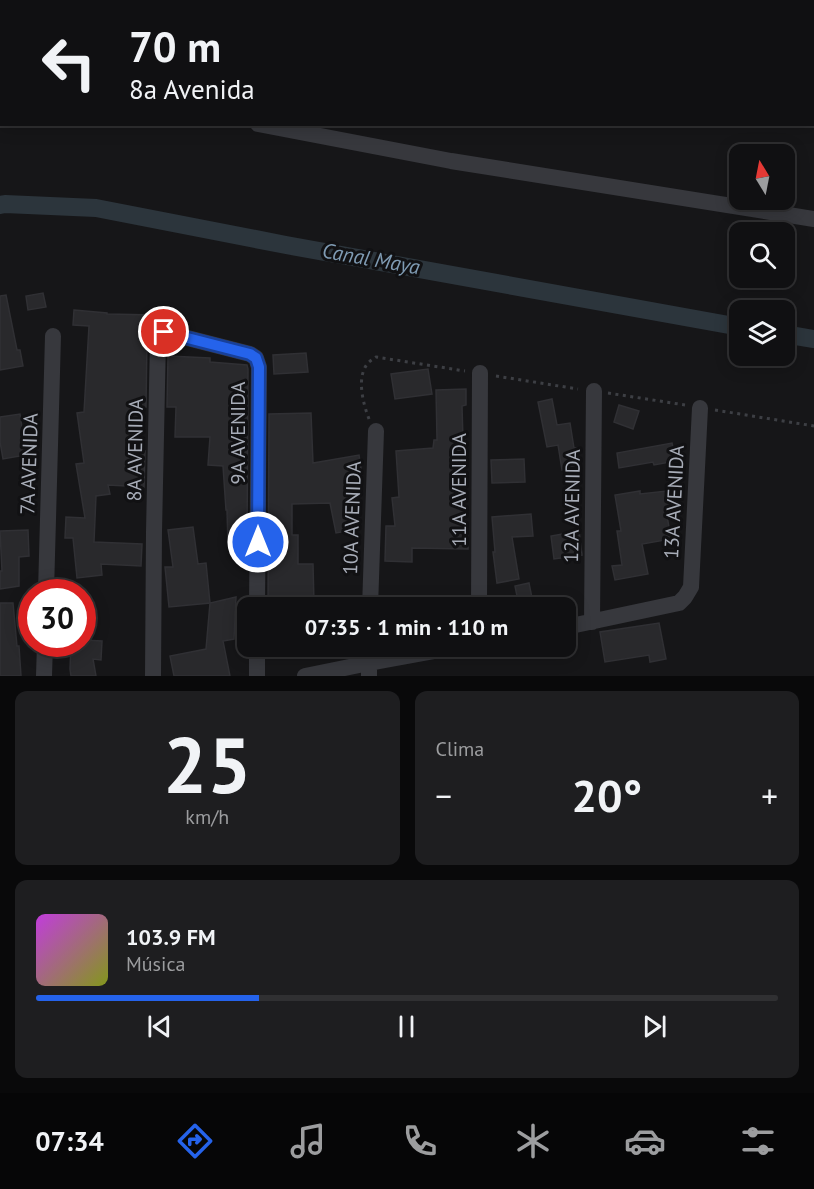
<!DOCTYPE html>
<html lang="es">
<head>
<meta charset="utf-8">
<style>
  body { margin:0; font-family:"PT Sans",sans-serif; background:#1e1e20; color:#f1f3f6; height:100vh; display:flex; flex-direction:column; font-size:22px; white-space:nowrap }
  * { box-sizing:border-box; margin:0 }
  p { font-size:20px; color:#9c9d9f }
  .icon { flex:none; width:33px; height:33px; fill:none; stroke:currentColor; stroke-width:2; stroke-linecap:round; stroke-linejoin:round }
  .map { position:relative; height:676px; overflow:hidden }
  .panel { display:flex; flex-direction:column; gap:15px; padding:15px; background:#09090a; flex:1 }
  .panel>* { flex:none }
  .banner { position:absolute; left:0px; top:0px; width:814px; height:126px; box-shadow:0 3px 15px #0003,0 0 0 2px #303032; background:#101012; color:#f1f3f6; overflow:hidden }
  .needle { width:39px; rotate:350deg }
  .controls { position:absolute; left:729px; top:144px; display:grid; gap:12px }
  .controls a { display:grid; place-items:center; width:66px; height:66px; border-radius:12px; background:#101012; box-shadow:0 3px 15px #0003,0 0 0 2px #303032; font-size:30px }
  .speed { position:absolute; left:18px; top:579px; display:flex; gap:12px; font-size:30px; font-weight:700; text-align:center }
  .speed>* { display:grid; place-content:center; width:78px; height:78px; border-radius:50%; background:#101012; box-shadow:0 3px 15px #0003,0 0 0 2px #303032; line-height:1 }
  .speed .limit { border:9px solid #d22; background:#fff; color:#111 }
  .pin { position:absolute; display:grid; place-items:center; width:51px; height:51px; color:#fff; margin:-26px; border:3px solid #fff; border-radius:50%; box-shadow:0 2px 6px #0007 }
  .me { position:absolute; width:66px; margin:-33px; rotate:0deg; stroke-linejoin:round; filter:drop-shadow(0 0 4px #0008) }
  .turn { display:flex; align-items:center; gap:21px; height:126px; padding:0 30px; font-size:27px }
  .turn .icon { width:78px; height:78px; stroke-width:2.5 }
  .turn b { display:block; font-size:42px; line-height:51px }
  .big { font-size:45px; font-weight:600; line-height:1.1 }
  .panel .card { flex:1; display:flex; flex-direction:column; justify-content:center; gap:9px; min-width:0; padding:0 21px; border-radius:12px; background:#1e1e20 }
  .panel .dial { align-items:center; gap:0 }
  .dial b { font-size:78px; line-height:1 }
  .song { display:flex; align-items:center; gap:18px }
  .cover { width:72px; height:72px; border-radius:9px; background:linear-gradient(135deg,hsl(290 70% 55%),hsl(70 70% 35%)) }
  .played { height:6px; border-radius:3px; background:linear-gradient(90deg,#2563eb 30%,#303032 30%) }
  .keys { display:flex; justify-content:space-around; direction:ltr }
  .heat { display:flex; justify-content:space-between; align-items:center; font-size:33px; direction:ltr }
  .panel .tiles { flex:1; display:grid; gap:15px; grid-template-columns:1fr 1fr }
  .card:last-child { grid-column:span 2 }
  .trip { position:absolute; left:237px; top:597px; width:339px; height:60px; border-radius:12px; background:#101012; box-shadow:0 3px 15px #0003,0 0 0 2px #303032; font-weight:600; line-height:60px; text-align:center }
  .tabs { display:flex; height:96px; justify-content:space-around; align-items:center; background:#060607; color:#9c9d9f }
  .tabs .icon { width:42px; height:42px }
  .tabs .current { color:#2563eb }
  .tabs b { font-size:27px; color:#f1f3f6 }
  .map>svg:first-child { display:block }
</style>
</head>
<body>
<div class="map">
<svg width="814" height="676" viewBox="0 0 814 676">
  <rect width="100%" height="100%" fill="#161618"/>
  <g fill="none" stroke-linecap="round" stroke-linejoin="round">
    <path stroke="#2c353c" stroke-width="18" d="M0 205 5 204 96 208 286 245 740 327
      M784 334 814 339"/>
  </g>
  <path fill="#29292c" stroke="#303034" stroke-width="1.5" d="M43 293 46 307 28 310 26 296Z
    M6 295 17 350H20L23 366 0 370V296Z
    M74 310 107 313V314L155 315V325L150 330 147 339 146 407H138L140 451H145L144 487 108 485 110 494 96 496 94 542 142 544 141 566 101 564 102 575 77 578 73 538H65L66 517 85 518 76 464 84 463 77 413 84 412 89 326 73 325Z
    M306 353 308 372 274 374 273 355Z
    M168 356 210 358V362L247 365 248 369 247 546H228L227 510H226L223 466 208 465 210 437H175L176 407H167Z
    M428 369 432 394 395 399 391 374Z
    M466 389V405L462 406 463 440H465V468H455L466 527H468V549L412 548V562L385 561 386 526H395L392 498 399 497 396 451 433 448 434 440H437L436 390Z
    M552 399 557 425 570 423 574 448H576L580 467 562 470 558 445 547 447 538 402Z
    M619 405 639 411 633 429 614 422Z
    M311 413 313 463 359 455 362 475 344 478 353 530 336 533 330 503 292 504V535H298V564H313L314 603 268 604 269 414Z
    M20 414 26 455 3 459 0 442V417Z
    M672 443 676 461 654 465 653 462 619 468 617 453Z
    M524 459 525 482 492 483 491 460Z
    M640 491V494L667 491 670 510H666L671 539 642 544 648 574 615 580 612 566 622 565 617 531H621L615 495Z
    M531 514 533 536 512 537 519 579 497 583 493 552H495L492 517Z
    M193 527 198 564 206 563 210 603 169 607 165 567H173L168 530Z
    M28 530 29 556 19 557V586L0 589V571H2L0 531Z
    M579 531 582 555 554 559 551 536Z
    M529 583 532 598 518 601 515 586Z
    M236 597 234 639 223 641 230 676H174L170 656 206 649 210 603Z
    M0 603H13L17 646H19L21 676H0Z
    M659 623 666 659 650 662 649 655 605 662 600 632Z
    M82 640 102 641 101 660 93 659 96 676H71L70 669 71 644H82Z"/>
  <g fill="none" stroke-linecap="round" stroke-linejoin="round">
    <path stroke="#3d3f44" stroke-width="3" stroke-dasharray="3 4.5" stroke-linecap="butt" d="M0 44H2
      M496 376 578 389
      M608 393 685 405
      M715 410 814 426
      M369 419C363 403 356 377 368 363 370 361 373 359 376 357L465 371"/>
    <path stroke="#37383d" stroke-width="16" d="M158 0 159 2
      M236 2 244 0
      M813 28H814
      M0 97 2 96
      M258 124 451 161 814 219
      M46 592 53 336
      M370 608 376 431
      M479 608 480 373
      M592 622 594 391
      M566 627 679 603 685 597 691 587 700 408
      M44 676 45 644
      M153 676 154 532 158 339 160 334 164 332 250 354 256 358 259 367 257 608
      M257 676V646
      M305 676 369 663 462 646
      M369 676V646"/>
  </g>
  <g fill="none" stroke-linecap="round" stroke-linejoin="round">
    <defs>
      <path id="route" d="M164 332 250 354 256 358 259 367 258 542"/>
    </defs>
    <use href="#route" stroke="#184099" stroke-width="15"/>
    <use href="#route" stroke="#2563eb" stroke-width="10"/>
  </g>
  <g text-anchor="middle" stroke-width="6" stroke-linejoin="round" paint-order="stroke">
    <g font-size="20" fill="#a8adb8" stroke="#111113">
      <text transform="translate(238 433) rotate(-90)" y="7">9A AVENIDA</text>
      <text transform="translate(135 450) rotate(-89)" y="7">8A AVENIDA</text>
      <text transform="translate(29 464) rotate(-88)" y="7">7A AVENIDA</text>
      <text transform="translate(459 490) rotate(-90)" y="7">11A AVENIDA</text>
      <text transform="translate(674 502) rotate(-87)" y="7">13A AVENIDA</text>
      <text transform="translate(572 506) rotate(-89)" y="7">12A AVENIDA</text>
      <text transform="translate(352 518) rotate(-88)" y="7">10A AVENIDA</text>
    </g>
    <g font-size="21" font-style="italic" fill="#7f9bb3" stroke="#111113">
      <text transform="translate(371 259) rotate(10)" y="7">Canal Maya</text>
    </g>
  </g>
</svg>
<div class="controls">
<a><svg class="needle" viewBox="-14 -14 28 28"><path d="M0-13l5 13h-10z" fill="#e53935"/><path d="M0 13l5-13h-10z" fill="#9c9d9f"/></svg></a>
<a><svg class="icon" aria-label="search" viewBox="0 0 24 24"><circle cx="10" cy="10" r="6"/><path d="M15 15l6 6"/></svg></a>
<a><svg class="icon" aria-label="layers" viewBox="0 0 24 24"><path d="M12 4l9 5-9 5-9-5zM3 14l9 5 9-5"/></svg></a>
</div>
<div class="speed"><div class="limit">30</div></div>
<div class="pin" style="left:164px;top:332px;background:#d93025"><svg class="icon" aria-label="arrive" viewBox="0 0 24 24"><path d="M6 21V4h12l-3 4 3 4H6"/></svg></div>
<svg class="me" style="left:258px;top:542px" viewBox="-20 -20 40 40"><circle r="17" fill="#2563eb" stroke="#fff" stroke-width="3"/><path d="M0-11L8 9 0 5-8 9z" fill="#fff"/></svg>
<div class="trip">07:35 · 1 min · 110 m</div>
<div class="banner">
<div class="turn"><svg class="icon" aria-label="left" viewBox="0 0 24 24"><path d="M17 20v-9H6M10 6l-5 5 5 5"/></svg><div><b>70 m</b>8a Avenida</div></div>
</div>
</div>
<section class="panel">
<div class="tiles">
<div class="card dial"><b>25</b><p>km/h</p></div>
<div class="card"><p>Clima</p>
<div class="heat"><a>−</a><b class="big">20°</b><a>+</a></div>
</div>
<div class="card">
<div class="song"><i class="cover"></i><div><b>103.9 FM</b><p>Música</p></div></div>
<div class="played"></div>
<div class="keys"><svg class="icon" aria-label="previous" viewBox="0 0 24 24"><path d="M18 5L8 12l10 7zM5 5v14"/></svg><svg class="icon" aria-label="pause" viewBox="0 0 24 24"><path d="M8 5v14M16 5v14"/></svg><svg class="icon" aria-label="next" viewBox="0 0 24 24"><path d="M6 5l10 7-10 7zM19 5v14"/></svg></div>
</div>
</div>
</section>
<nav class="tabs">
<b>07:34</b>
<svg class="icon current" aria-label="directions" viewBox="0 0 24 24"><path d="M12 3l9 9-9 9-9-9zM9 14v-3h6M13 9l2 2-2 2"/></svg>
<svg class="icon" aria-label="music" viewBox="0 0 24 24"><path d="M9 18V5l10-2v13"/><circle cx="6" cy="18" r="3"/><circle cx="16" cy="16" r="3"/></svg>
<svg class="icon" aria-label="phone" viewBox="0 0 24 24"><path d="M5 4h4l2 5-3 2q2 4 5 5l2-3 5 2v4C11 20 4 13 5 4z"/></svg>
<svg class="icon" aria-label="climate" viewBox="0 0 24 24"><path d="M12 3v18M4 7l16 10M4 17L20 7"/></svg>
<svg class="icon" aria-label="car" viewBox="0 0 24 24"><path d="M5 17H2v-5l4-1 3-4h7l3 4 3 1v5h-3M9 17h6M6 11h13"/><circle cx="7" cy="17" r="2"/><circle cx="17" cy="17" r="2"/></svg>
<svg class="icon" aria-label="filters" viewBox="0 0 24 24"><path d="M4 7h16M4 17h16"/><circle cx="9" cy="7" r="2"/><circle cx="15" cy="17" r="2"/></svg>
</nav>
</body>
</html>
